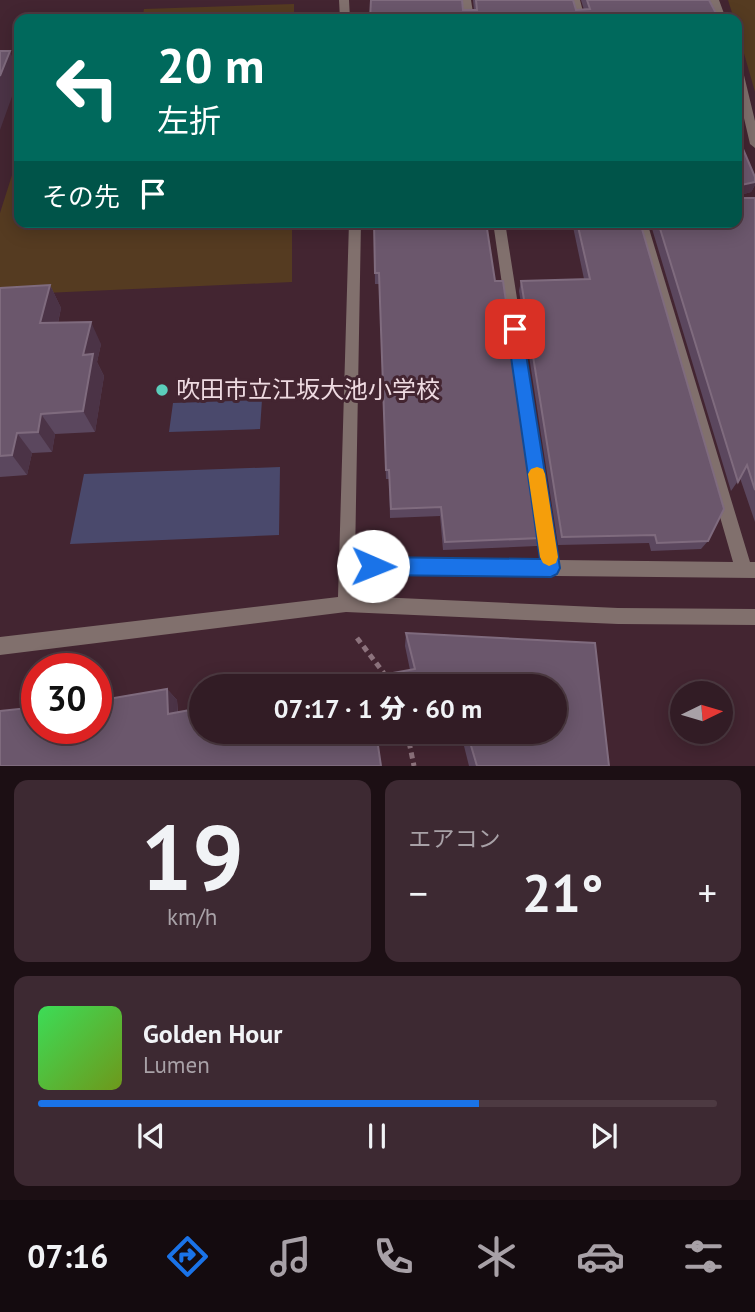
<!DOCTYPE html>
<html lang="ja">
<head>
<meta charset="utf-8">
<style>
  body { margin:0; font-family:"PT Sans","Noto Sans JP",sans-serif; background:#3d2932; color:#f1f3f6; height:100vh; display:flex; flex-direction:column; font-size:26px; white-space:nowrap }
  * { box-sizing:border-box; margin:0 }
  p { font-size:23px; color:#a8a1a7 }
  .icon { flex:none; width:38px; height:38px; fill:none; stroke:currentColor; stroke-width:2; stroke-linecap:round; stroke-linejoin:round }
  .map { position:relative; height:766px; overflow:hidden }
  .details { display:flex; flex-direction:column; gap:14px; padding:14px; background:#1c0f14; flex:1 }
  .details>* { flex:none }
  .hud { position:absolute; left:14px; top:14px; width:728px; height:214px; border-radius:14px; box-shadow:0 4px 18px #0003,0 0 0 2px #4d3a42; background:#00695c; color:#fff; overflow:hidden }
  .needle { width:46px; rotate:85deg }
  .fabs { position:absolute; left:670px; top:681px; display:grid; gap:14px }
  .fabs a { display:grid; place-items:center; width:63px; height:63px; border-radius:50%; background:#321c25; box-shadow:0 4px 18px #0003,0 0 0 2px #4d3a42; font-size:35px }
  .speed { position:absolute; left:21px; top:653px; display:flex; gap:14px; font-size:35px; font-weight:700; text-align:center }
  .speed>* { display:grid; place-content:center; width:91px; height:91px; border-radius:50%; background:#321c25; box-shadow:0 4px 18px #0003,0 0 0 2px #4d3a42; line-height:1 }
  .speed .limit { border:10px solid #d22; background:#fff; color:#111 }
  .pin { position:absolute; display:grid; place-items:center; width:60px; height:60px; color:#fff; margin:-30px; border-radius:14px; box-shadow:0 4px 10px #0006 }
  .me { position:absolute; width:77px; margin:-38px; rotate:91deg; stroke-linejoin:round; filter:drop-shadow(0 0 5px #0008) }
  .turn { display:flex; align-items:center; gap:24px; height:147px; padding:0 28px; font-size:32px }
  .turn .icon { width:91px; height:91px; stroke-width:2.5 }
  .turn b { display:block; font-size:49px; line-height:60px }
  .then { display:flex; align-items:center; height:66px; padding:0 28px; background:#0003; gap:14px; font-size:26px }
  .big { font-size:52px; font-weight:800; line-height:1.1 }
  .details .widget { flex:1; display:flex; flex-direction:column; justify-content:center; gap:10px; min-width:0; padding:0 24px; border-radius:14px; background:#3d2932 }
  .details .dial { align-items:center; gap:0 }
  .dial b { font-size:91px; line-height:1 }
  .song { display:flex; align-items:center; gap:21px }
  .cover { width:84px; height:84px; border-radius:10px; background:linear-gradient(135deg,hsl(130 70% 55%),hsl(80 70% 35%)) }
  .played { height:7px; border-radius:4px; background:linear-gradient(90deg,#1a73e8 65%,#4d3a42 65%) }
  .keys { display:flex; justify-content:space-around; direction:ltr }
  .heat { display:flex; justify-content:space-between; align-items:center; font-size:38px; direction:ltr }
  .details .tiles { flex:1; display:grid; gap:14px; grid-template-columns:1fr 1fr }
  .widget:last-child { grid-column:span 2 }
  .trip { position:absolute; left:189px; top:674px; width:378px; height:70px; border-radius:35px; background:#321c25; box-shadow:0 4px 18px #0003,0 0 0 2px #4d3a42; font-weight:800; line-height:70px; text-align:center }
  .menu { display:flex; height:112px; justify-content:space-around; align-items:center; background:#140b0f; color:#a8a1a7 }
  .menu .icon { width:49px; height:49px }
  .menu .current { color:#1a73e8 }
  .menu b { font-size:32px; color:#f1f3f6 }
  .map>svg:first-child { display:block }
</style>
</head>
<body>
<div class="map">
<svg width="755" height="766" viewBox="0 0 755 766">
  <rect width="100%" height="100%" fill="#432531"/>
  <path fill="#553b21" d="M728 0H755V92L737 29V19H734Z
    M294 4V19H142L144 9Z
    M19 153V222H292V282L0 295V213Z"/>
  <path fill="#4a496c" d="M262 400 260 429 169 432 173 403Z
    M280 467 279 535 70 544 84 474Z"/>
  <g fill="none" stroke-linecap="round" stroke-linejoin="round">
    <path stroke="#8d737d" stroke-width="5" stroke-dasharray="6 4.5" stroke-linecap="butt" d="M357 638 383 672 389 686
      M407 732 414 766"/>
    <path fill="#81706d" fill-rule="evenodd" d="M339 0H349L350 19H340Z
      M461 0H471L474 19H464Z
      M570 0H580L585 19H575Z
      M709 0H719L726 19H716Z
      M737 64 742 67 755 121V148L750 144 737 88Z
      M349 222H361L355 558 542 560 493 222H505L558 560 733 562 635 222H647L750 562H755V578L355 574V596L618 608 755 609V625L618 624 346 612 0 655V637L338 597Z"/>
  </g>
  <path fill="#5b475e" d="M473 0H573L576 10H584L581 0H709L719 19 463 10H474Z
    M737 135 755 177V185L751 192 740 195 743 198H755V522L740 478 731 491 650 222H737Z
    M374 222 495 281 541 538 537 546 443 550 440 516 390 518 389 479H386L379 284H375Z
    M572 222H640L708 541 701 549 651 551 649 543 558 545 519 291 521 281 584 279Z
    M50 285 61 308 58 323 101 344 97 362 104 376 95 432 55 434 52 452 32 453 27 475 0 477V288Z
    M406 633 595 643 609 766H469L462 738 376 733 381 766H0V711L37 707V728H96V701L167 689 177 700 178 712 201 708V732H555V686H321L410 670 405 646Z"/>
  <path fill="#4b3346" d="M10 51 19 74V77L0 130V76Z
    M755 182V185L751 192 737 196 741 185Z
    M50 285 61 308 53 345 40 323Z
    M91 322 101 344 97 362 104 376 95 432 83 411V355Z
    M41 414 55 434 52 452 38 432Z
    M17 433 32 453 27 475 12 455Z
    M167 689 177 700 178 724 168 714Z"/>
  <path fill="#6b576c" stroke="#7f6b7e" stroke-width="2" d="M371 0H462L463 10H477L476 0H573L576 10 590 9 587 0H709L719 19H370Z
    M0 51H10L0 76Z
    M737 56 739 61V72L737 71Z
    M737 135 755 177V182L741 185 740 195 743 198H755V490L747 465 738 482 658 222H737Z
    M374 222H486L495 281H503L541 538 445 542 441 507 391 509 389 470H386L379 273H375Z
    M577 222H640L724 509 708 541 657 543 655 535 562 537 521 281 590 279Z
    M50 285 40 323 91 322 83 355 93 354 83 411 41 414 38 432 17 433 12 455 0 456V288Z
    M406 633 595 643 609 766H477L467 732H555V686H321L415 669Z
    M167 689 168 714 201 708V732H376L381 766H0V711L37 707V728H96V701Z"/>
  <path fill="#1a73e8" stroke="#114b97" stroke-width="2" d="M515 323 522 329 560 568 557 574 551 577 373 575 366 572 363 566 366 560 373 557 540 559 507 329Z"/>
  <path fill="#f59e0b" d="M537 467 543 469 545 474 558 557 556 563 549 566 543 563 540 557 528 474 531 469Z"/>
  <circle fill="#5bcebb" stroke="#432531" stroke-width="2.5" cx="162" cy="390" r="7"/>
  <g text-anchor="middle" stroke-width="6" stroke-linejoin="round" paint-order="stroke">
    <g font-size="24" fill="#eedae1" stroke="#432531" text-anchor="start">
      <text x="176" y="398">吹田市立江坂大池小学校</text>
    </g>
  </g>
</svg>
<div class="fabs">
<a><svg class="needle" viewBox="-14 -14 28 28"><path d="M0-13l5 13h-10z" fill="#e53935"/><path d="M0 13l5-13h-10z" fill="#a8a1a7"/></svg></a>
</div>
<div class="speed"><div class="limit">30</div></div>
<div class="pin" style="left:515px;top:329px;background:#d93025"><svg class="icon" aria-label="arrive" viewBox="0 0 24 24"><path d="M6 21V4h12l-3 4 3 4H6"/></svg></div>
<svg class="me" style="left:373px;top:566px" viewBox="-20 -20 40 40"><circle r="19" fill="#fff"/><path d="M0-13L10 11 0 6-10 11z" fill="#1a73e8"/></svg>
<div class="trip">07:17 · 1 分 · 60 m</div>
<div class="hud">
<div class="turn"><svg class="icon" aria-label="left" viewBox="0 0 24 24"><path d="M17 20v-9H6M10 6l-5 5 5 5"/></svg><div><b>20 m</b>左折</div></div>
<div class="then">その先<svg class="icon" aria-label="arrive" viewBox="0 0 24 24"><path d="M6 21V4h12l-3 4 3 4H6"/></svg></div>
</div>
</div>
<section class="details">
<div class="tiles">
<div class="widget dial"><b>19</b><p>km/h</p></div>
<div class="widget"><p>エアコン</p>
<div class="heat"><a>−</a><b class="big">21°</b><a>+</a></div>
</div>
<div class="widget">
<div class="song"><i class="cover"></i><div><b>Golden Hour</b><p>Lumen</p></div></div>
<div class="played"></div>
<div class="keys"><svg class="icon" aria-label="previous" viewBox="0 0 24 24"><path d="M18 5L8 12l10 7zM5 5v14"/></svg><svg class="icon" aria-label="pause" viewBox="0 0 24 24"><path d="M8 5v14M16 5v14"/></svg><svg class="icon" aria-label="next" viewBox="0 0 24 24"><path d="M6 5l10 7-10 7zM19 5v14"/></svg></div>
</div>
</div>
</section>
<nav class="menu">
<b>07:16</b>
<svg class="icon current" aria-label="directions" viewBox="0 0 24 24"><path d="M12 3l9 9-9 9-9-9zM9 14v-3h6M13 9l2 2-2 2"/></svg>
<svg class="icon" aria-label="music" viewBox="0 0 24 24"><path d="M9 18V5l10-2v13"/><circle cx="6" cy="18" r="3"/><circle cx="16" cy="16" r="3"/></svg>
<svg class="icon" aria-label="phone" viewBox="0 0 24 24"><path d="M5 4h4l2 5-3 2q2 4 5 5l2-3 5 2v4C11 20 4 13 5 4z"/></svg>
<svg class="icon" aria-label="climate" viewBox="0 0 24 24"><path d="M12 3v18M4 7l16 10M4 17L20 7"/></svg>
<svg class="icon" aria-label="car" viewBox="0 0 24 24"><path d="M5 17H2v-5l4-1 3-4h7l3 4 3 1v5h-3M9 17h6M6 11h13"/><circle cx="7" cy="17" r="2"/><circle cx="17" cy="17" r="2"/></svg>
<svg class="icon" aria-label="filters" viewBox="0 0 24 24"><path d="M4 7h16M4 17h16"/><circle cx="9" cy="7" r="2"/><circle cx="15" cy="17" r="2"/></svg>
</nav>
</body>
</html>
